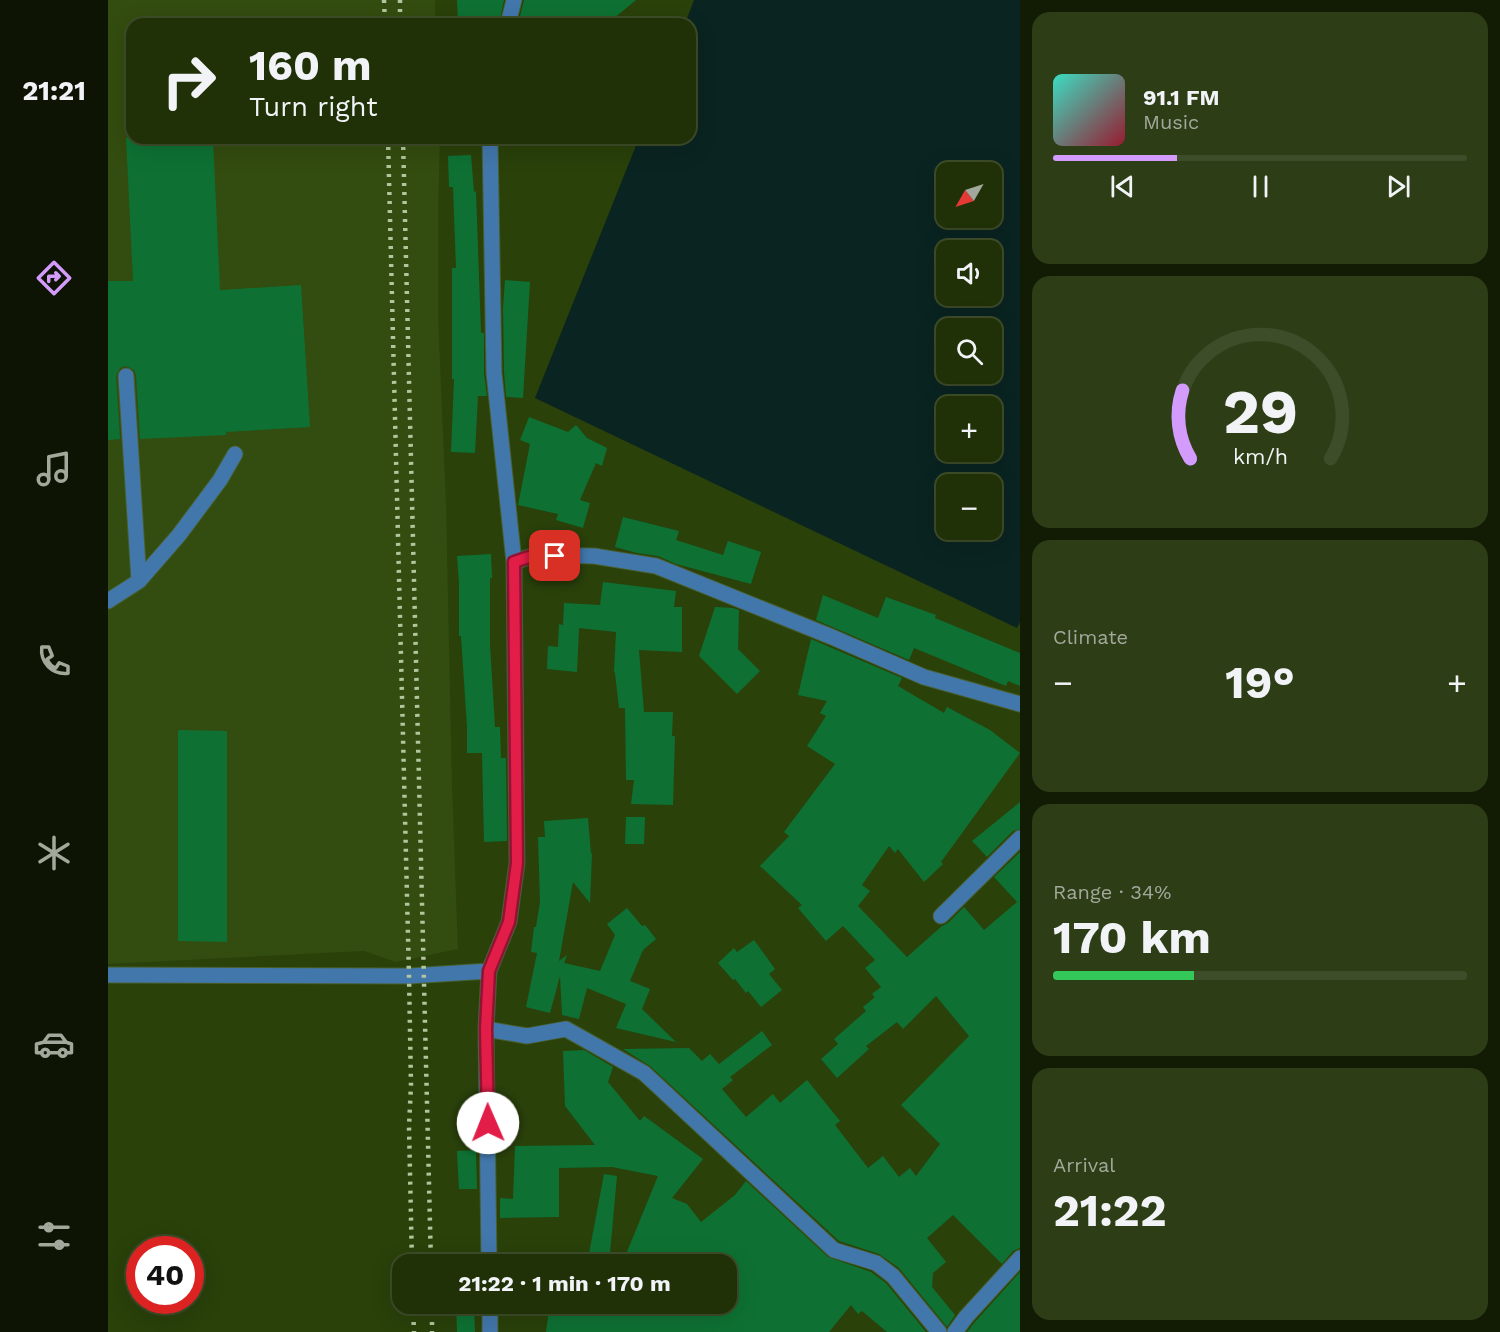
<!DOCTYPE html>
<html lang="en">
<head>
<meta charset="utf-8">
<style>
  body { margin:0; font-family:"Work Sans",sans-serif; background:#2d3d16; color:#f1f3f6; height:100vh; display:flex; flex-direction:column; font-size:22px; white-space:nowrap }
  * { box-sizing:border-box; margin:0 }
  p { font-size:20px; color:#a2a99c }
  .icon { flex:none; width:33px; height:33px; fill:none; stroke:currentColor; stroke-width:2; stroke-linecap:round; stroke-linejoin:round }
  .map { position:relative; flex:1; overflow:hidden }
  .panel { display:flex; flex-direction:column; gap:12px; padding:12px; background:#121b04; width:480px }
  .panel>* { flex:none }
  .hud { position:absolute; left:18px; top:18px; width:570px; height:126px; border-radius:18px; box-shadow:0 6px 24px #0002,0 0 0 2px #3d4c29; background:#203108; color:#f1f3f6; overflow:hidden }
  .needle { width:39px; rotate:231deg }
  .fabs { position:absolute; left:828px; top:162px; display:grid; gap:12px }
  .fabs a { display:grid; place-items:center; width:66px; height:66px; border-radius:12px; background:#203108; box-shadow:0 6px 24px #0002,0 0 0 2px #3d4c29; font-size:30px }
  .speed { position:absolute; left:18px; top:1236px; display:flex; gap:12px; font-size:30px; font-weight:700; text-align:center }
  .speed>* { display:grid; place-content:center; width:78px; height:78px; border-radius:50%; background:#203108; box-shadow:0 6px 24px #0002,0 0 0 2px #3d4c29; line-height:1 }
  .speed .limit { border:9px solid #d22; background:#fff; color:#111 }
  .pin { position:absolute; display:grid; place-items:center; width:51px; height:51px; color:#fff; margin:-26px; border-radius:12px; box-shadow:0 3px 9px #0006 }
  .me { position:absolute; width:66px; margin:-33px; rotate:359deg; stroke-linejoin:round; filter:drop-shadow(0 0 4px #0008) }
  .turn { display:flex; align-items:center; gap:21px; height:126px; padding:0 24px; font-size:27px }
  .turn .icon { width:78px; height:78px; stroke-width:2.5 }
  .turn b { display:block; font-size:42px; line-height:51px }
  .big { font-size:45px; font-weight:700; line-height:1.1 }
  .panel .card { flex:1; display:flex; flex-direction:column; justify-content:center; gap:9px; min-width:0; padding:0 21px; border-radius:18px; background:#2d3d16 }
  .panel .dial { align-items:center; gap:0 }
  .dial svg { height:156px; overflow:visible; fill:none; stroke:#3d4c29; stroke-width:7; stroke-linecap:round; text-anchor:middle }
  .dial text { fill:#f1f3f6; stroke:none }
  .song { display:flex; align-items:center; gap:18px }
  .cover { width:72px; height:72px; border-radius:9px; background:linear-gradient(135deg,hsl(170 70% 55%),hsl(350 70% 35%)) }
  .played { height:6px; border-radius:3px; background:linear-gradient(90deg,#d39cfc 30%,#3d4c29 30%) }
  .keys { display:flex; justify-content:space-around; direction:ltr }
  .heat { display:flex; justify-content:space-between; align-items:center; font-size:33px; direction:ltr }
  .charge { height:9px; border-radius:4px; background:linear-gradient(90deg,#34c759 34%,#3d4c29 0) }
  .trip { position:absolute; left:284px; top:1254px; width:345px; height:60px; border-radius:18px; background:#203108; box-shadow:0 6px 24px #0002,0 0 0 2px #3d4c29; font-weight:700; line-height:60px; text-align:center }
  main { display:flex; flex:1; min-height:0 }
  .dock { display:flex; flex-direction:column; width:108px; justify-content:space-around; align-items:center; background:#0d1403; color:#a2a99c }
  .dock .icon { width:42px; height:42px }
  .dock .on { color:#d39cfc }
  .dock b { font-size:27px; color:#f1f3f6 }
  .map>svg:first-child { display:block }
</style>
</head>
<body>
<main>
<nav class="dock">
<b>21:21</b>
<svg class="icon on" aria-label="directions" viewBox="0 0 24 24"><path d="M12 3l9 9-9 9-9-9zM9 14v-3h6M13 9l2 2-2 2"/></svg>
<svg class="icon" aria-label="music" viewBox="0 0 24 24"><path d="M9 18V5l10-2v13"/><circle cx="6" cy="18" r="3"/><circle cx="16" cy="16" r="3"/></svg>
<svg class="icon" aria-label="phone" viewBox="0 0 24 24"><path d="M5 4h4l2 5-3 2q2 4 5 5l2-3 5 2v4C11 20 4 13 5 4z"/></svg>
<svg class="icon" aria-label="climate" viewBox="0 0 24 24"><path d="M12 3v18M4 7l16 10M4 17L20 7"/></svg>
<svg class="icon" aria-label="car" viewBox="0 0 24 24"><path d="M5 17H2v-5l4-1 3-4h7l3 4 3 1v5h-3M9 17h6M6 11h13"/><circle cx="7" cy="17" r="2"/><circle cx="17" cy="17" r="2"/></svg>
<svg class="icon" aria-label="filters" viewBox="0 0 24 24"><path d="M4 7h16M4 17h16"/><circle cx="9" cy="7" r="2"/><circle cx="15" cy="17" r="2"/></svg>
</nav>
<div class="map">
<svg width="912" height="1332" viewBox="0 0 912 1332">
  <rect width="100%" height="100%" fill="#2a410a"/>
  <path fill="#334c0f" d="M0 0H327V24H24V138H332L330 211V317L338 502 344 785 350 949 288 962 256 951 0 964Z"/>
  <path fill="#0a2422" fill-rule="evenodd" d="M586 0H912V622L909 628 427 398 531 138H582V24H577ZM838 172H884V218H838ZM838 250H884V296H838ZM838 328H884V374H838ZM838 406H884V452H838ZM838 484H884V530H838Z"/>
  <path fill="#0e7133" d="M349 0H396L391 24H350Z
    M416 0H528L499 24H410Z
    M18 138H105L112 290 193 285 202 427 118 432V435L32 439 28 375 26 370 18 366 12 368 8 376 12 439 0 440V281H25Z
    M363 155 366 192 368 191 373 333H376V373L379 396H370L367 453 343 452 346 379H344V268H348L345 187H341L340 156Z
    M397 280 422 282 415 398 398 397 396 372 395 308Z
    M421 417 460 432 468 425 479 438 499 448 494 466 488 463 472 500 482 503 475 528 448 520 450 514 410 505 422 444 412 440Z
    M515 517 571 531 568 540 615 555 620 541 653 552 643 584 568 564 550 556 529 553 507 547Z
    M383 554 384 578H382V645L387 727H392L393 758H398L399 841 376 842 374 753H359V727L353 636H351V583L349 556Z
    M495 582 568 591 566 607H574V652L531 650 536 712H565L564 736H567L565 805 523 804 526 780H518L517 708H511L507 673 506 672 508 632 471 628 469 672 439 669 440 646 450 647 451 624 455 625 456 603 492 605Z
    M715 595 770 618 778 597 828 615 827 618 912 653V686L900 681 898 686 806 648 801 660 708 620Z
    M607 607 625 608 631 610 630 649 652 671 629 694 591 656Z
    M703 639 794 678 790 686 836 713 839 707 882 730 912 753 833 862 835 864 816 882 790 849 787 853 781 846 754 885 762 891 750 906 799 957 834 926 840 923 856 907 876 930 909 902 886 877 912 852V1248L905 1251 894 1264 845 1215 819 1238 838 1262 825 1273 824 1287 847 1315 839 1327 791 1268 771 1254 731 1241 542 1066 515 1049 581 1048 594 1061 602 1054 611 1064 654 1031 664 1045 622 1077 625 1080 614 1089 638 1117 665 1094 672 1103 699 1080 732 1121 727 1125 760 1168 775 1156 791 1177 802 1168 808 1176 832 1144 793 1105 861 1036 828 996 795 1029 789 1022 758 1046 761 1049 729 1078 713 1059 730 1044 726 1039 758 1011 755 1007 767 997 764 994 773 987 757 968 767 960 735 926 718 941 690 908 694 905 652 866 681 836 676 832 727 764 699 746 718 716 712 713 719 701 690 695Z
    M70 730 119 731V942L70 941Z
    M912 802V829L905 831 879 857 864 841Z
    M518 817H537L536 844H517Z
    M480 818 483 854 484 853 482 903 465 882 451 961 459 955 456 963 492 971 507 935 499 924 519 908 534 926 537 925 548 939 535 950 522 981 542 989 534 1009 568 1042 508 1028 518 1004 479 988 471 1019 454 1015 452 976 442 1013 418 1007 429 953 423 952 426 927H428L432 902 430 837H437L436 821Z
    M646 940 667 969 661 974 674 990 653 1007 640 991 638 993 627 979 625 980 610 963 626 948 629 952Z
    M476 1050 505 1067 500 1082 532 1121 536 1116 595 1159 564 1198 579 1204 593 1222 627 1195 638 1181 720 1257 763 1272 778 1283 818 1332H779L754 1311 750 1314 743 1305 721 1332H438L440 1317 439 1304H618V1264H514L550 1176 504 1167 451 1168V1217L392 1218V1198L405 1199 407 1146 487 1145 457 1106 455 1051Z
    M368 1150 369 1189H351L349 1151Z
    M496 1174 509 1176 501 1264H479Z
    M912 1272V1332H859L866 1323Z
    M348 1304H366L367 1332H349Z"/>
  <g fill="none" stroke-linecap="round" stroke-linejoin="round">
    <defs>
      <path id="minor" d="M400 24 406 0
        M382 138 386 373 406 562
        M18 376 31 581
        M0 601 31 581 71 535 112 480 127 454
        M833 916 912 838
        M381 971 378 1029 381 1264
        M0 975 301 976 381 971 401 922 409 863 406 562 427 555 486 556 548 566 724 637 816 677 912 704
        M378 1029 419 1036 458 1029 536 1073 726 1250 768 1263 785 1276 831 1332
        M382 1304V1332
        M847 1332 858 1317 912 1258"/>
    </defs>
    <use href="#minor" stroke="#485e2b" stroke-width="17"/>
    <use href="#minor" stroke="#4277ab" stroke-width="15"/>
    <path stroke="#b2c59d" stroke-width="4.5" stroke-dasharray="3 6" stroke-linecap="butt" d="M276 0 277 24
      M292 0V24
      M280 138 301 976 303 1085 301 1127 304 1264
      M295 138 323 1264
      M305 1304 306 1332
      M324 1304V1332"/>
  </g>
  <g fill="none" stroke-linecap="round" stroke-linejoin="round">
    <defs>
      <path id="route" d="M380 1123 378 1029 381 971 401 922 409 863 406 562 427 555 447 556"/>
    </defs>
    <use href="#route" stroke="#92132f" stroke-width="15"/>
    <use href="#route" stroke="#e11d48" stroke-width="10"/>
  </g>
</svg>
<div class="fabs">
<a><svg class="needle" viewBox="-14 -14 28 28"><path d="M0-13l5 13h-10z" fill="#e53935"/><path d="M0 13l5-13h-10z" fill="#a2a99c"/></svg></a>
<a><svg class="icon" aria-label="sound" viewBox="0 0 24 24"><path d="M4 9h4l5-4v14l-5-4H4zM17 9q2 3 0 6"/></svg></a>
<a><svg class="icon" aria-label="search" viewBox="0 0 24 24"><circle cx="10" cy="10" r="6"/><path d="M15 15l6 6"/></svg></a>
<a>+</a>
<a>−</a>
</div>
<div class="speed"><div class="limit">40</div></div>
<div class="pin" style="left:447px;top:556px;background:#d93025"><svg class="icon" aria-label="arrive" viewBox="0 0 24 24"><path d="M6 21V4h12l-3 4 3 4H6"/></svg></div>
<svg class="me" style="left:380px;top:1123px" viewBox="-20 -20 40 40"><circle r="19" fill="#fff"/><path d="M0-13L10 11 0 6-10 11z" fill="#e11d48"/></svg>
<div class="trip">21:22 · 1 min · 170 m</div>
<div class="hud">
<div class="turn"><svg class="icon" aria-label="right" viewBox="0 0 24 24"><path d="M7 20v-9h11M14 6l5 5-5 5"/></svg><div><b>160 m</b>Turn right</div></div>
</div>
</div>
<section class="panel">
<div class="card">
<div class="song"><i class="cover"></i><div><b>91.1 FM</b><p>Music</p></div></div>
<div class="played"></div>
<div class="keys"><svg class="icon" aria-label="previous" viewBox="0 0 24 24"><path d="M18 5L8 12l10 7zM5 5v14"/></svg><svg class="icon" aria-label="pause" viewBox="0 0 24 24"><path d="M8 5v14M16 5v14"/></svg><svg class="icon" aria-label="next" viewBox="0 0 24 24"><path d="M6 5l10 7-10 7zM19 5v14"/></svg></div>
</div>
<div class="card dial"><svg viewBox="0 0 100 80">
<path d="M14 69A42 42 0 1 1 86 69"/>
<path d="M14 69A42 42 0 0 1 10 34" stroke="#d39cfc"/>
<text x="50" y="56" font-size="32" font-weight="700">29</text>
<text x="50" y="72" font-size="11">km/h</text>
</svg></div>
<div class="card"><p>Climate</p>
<div class="heat"><a>−</a><b class="big">19°</b><a>+</a></div>
</div>
<div class="card"><p>Range · 34%</p><b class="big">170 km</b><div class="charge"></div></div>
<div class="card"><p>Arrival</p><b class="big">21:22</b></div>
</section>
</main>
</body>
</html>
